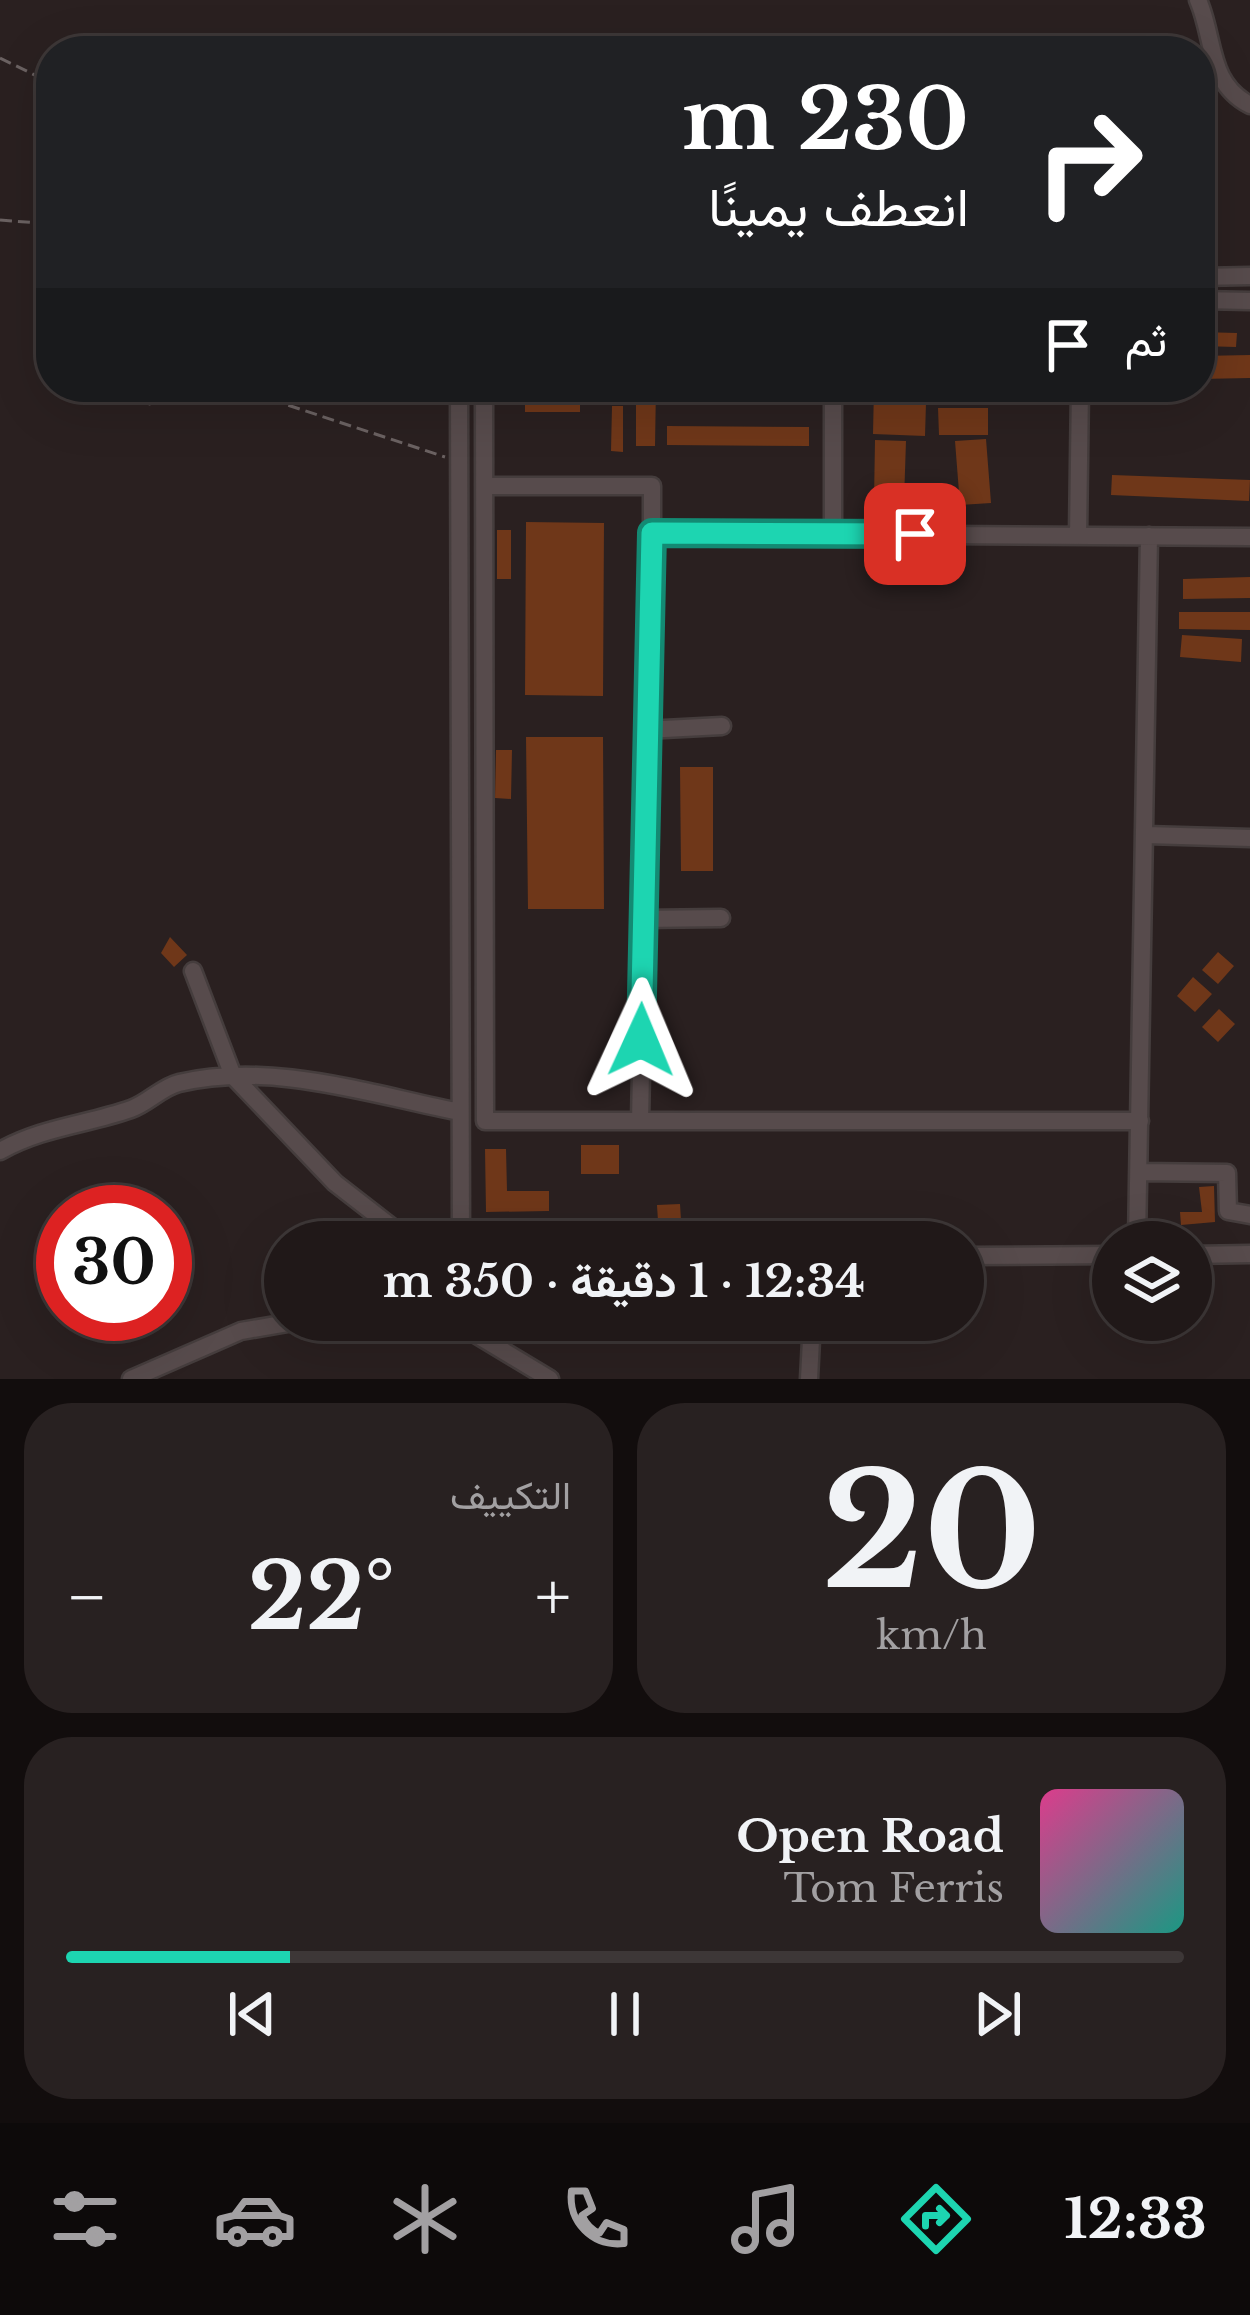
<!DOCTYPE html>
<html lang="ar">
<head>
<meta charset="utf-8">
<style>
  body { margin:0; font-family:"Libre Baskerville",Vazirmatn,serif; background:#282121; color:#f1f3f6; direction:rtl; height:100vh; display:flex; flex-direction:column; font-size:45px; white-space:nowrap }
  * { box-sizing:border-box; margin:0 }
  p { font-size:39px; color:#a2a0a2 }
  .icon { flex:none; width:66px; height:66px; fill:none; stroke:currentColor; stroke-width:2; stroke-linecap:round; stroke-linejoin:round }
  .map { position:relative; height:1379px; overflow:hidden; direction:ltr }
  .drawer { display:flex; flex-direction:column; gap:24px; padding:24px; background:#120d0d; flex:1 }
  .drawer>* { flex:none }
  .top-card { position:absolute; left:36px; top:36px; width:1179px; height:366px; border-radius:48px; box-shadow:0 12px 48px #0002,0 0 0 3px #3d3737; direction:rtl; background:#202124; color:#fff; overflow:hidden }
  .buttons { position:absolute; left:1092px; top:1221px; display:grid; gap:24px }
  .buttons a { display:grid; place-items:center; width:120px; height:120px; border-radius:50%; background:#201818; box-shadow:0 12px 48px #0002,0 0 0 3px #3d3737; font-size:60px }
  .speed { position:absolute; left:36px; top:1185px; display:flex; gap:24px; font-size:60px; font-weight:700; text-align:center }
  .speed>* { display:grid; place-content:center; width:156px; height:156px; border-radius:50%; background:#201818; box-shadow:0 12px 48px #0002,0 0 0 3px #3d3737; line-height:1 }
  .speed .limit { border:18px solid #d22; background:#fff; color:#111 }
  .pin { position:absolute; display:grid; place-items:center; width:102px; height:102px; color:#fff; margin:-51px; border-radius:24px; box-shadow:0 6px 18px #0006 }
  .me { position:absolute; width:132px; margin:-66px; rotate:1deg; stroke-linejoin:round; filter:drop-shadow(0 0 9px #0008) }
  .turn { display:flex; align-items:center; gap:42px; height:252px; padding:0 48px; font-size:54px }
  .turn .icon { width:156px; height:156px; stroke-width:2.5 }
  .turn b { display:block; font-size:84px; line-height:102px }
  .then { display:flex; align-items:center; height:114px; padding:0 48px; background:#0003; gap:24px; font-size:45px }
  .big { font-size:90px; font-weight:700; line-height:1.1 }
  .drawer .widget { flex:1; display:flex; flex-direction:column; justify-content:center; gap:18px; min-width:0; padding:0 42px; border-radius:48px; background:#282121 }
  .drawer .dial { align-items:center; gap:0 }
  .dial b { font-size:156px; line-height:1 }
  .song { display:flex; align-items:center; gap:36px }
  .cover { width:144px; height:144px; border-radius:18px; background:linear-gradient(135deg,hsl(330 70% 55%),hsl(170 70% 35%)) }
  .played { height:12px; border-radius:6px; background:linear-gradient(90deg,#1dd5b1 20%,#3d3737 20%) }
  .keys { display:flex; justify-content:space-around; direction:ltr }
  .heat { display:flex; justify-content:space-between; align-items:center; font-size:66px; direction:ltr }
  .drawer .tiles { flex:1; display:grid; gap:24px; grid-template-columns:1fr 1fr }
  .widget:last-child { grid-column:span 2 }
  .trip { position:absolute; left:264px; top:1221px; width:720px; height:120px; border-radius:60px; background:#201818; box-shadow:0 12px 48px #0002,0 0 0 3px #3d3737; font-weight:700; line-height:120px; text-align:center; direction:rtl }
  .tabs { display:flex; height:192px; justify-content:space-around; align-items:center; background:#0d0a0a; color:#a2a0a2 }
  .tabs .icon { width:84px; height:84px }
  .tabs .active { color:#1dd5b1 }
  .tabs b { font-size:54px; color:#f1f3f6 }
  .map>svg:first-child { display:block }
</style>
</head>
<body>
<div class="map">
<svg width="1250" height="1379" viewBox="0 0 1250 1379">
  <rect width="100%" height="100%" fill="#2a2020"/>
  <path fill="#6f3719" d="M1200 332 1237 333 1236 347 1200 346Z
    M1250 355V378L1200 379V356Z
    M525 387H580V412H525Z
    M636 387H656L655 446H636Z
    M874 387H907V403H926L925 436 873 434Z
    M955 387H989V404L955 403Z
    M612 406H623V452L611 451Z
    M938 408H988V435H939Z
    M667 426 809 427V446L667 445Z
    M986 439 991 503 960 505 955 441Z
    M875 440 906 441 904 501 874 500Z
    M1112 475 1250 480 1249 501 1111 495Z
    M526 522 604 523 603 696 525 695Z
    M497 530H511V579H497Z
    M1250 577V598L1183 599V579Z
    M1179 612H1250V630L1179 629Z
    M1182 635 1242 639 1241 662 1180 657Z
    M526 737H603L604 909H528Z
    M496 750H512L511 799 495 798Z
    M680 767H713V871H681Z
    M170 937 187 955 174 967 161 953Z
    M1218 952 1234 966 1218 984 1202 970Z
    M1193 977 1212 994 1195 1012 1177 996Z
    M1219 1009 1235 1024 1218 1042 1202 1027Z
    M581 1145H619V1174H581Z
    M485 1149H506L507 1191H549V1211L486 1212Z
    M1214 1186 1215 1222 1181 1225 1180 1212H1202L1199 1187Z
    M680 1204 681 1220 658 1221 657 1205Z"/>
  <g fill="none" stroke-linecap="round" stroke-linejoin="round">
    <defs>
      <path id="street" d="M1198 0C1215 38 1207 83 1250 105
        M1200 277 1250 276
        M1200 300 1250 301
        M459 387 461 1242
        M484 387 485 1121H1140
        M833 387V534
        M486 486H652V533L1250 537
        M1078 536 1080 387
        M645 730 722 726
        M1146 835 1250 838
        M643 919 721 918
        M193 971 233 1076 335 1183 411 1242
        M640 1121 652 533
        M0 1151C43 1127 85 1125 131 1109 148 1103 162 1087 179 1083 272 1061 369 1094 460 1112
        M1139 1172 1227 1173 1228 1211 1250 1215
        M1137 1242 1149 536
        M1191 1255 1250 1254
        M963 1256 1113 1255
        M452 1320 550 1379
        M131 1379 241 1331 305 1320
        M809 1379 812 1320"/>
    </defs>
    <use href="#street" stroke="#453d3d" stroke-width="21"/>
    <path stroke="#6b6262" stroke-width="3" stroke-dasharray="12 6" stroke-linecap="butt" d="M0 58 51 83
      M0 220 51 224
      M152 387 148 404 236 388 445 457"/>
    <use href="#street" stroke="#574b4c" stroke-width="16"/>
  </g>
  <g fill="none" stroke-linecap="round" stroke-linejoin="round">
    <defs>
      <path id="route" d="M641 1040 652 533 915 534"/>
    </defs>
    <use href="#route" stroke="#138a73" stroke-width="30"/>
    <use href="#route" stroke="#1dd5b1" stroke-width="21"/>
  </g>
</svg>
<div class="buttons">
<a><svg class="icon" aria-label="layers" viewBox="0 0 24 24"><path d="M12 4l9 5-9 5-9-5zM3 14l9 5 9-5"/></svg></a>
</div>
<div class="speed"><div class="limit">30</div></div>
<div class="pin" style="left:915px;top:534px;background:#d93025"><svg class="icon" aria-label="arrive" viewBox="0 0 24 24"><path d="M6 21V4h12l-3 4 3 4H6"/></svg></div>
<svg class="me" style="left:641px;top:1040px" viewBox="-20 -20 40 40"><path d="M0-17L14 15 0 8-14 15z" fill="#1dd5b1" stroke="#fff" stroke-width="4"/></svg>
<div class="trip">12:34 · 1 دقيقة · 350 m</div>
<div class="top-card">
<div class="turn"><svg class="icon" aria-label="right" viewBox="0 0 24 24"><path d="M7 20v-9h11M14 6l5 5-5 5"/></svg><div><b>230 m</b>انعطف يمينًا</div></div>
<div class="then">ثم<svg class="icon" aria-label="arrive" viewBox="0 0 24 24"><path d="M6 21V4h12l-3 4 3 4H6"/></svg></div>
</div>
</div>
<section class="drawer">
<div class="tiles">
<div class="widget dial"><b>20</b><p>km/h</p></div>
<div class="widget"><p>التكييف</p>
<div class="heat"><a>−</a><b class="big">22°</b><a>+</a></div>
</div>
<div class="widget">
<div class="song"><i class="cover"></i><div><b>Open Road</b><p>Tom Ferris</p></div></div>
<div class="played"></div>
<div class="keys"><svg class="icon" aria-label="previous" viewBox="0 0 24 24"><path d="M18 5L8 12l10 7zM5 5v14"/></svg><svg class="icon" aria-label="pause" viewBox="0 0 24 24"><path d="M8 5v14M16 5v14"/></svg><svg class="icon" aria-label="next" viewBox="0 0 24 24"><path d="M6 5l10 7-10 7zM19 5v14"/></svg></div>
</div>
</div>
</section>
<nav class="tabs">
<b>12:33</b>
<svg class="icon active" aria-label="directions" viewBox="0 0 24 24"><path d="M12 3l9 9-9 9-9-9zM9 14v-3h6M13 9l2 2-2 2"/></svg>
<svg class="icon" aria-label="music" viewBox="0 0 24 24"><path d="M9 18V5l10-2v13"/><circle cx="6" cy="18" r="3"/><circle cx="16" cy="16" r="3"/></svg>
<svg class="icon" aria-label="phone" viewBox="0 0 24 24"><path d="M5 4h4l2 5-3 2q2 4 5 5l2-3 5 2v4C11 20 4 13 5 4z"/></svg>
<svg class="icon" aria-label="climate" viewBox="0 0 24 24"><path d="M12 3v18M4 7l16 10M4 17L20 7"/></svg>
<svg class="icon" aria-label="car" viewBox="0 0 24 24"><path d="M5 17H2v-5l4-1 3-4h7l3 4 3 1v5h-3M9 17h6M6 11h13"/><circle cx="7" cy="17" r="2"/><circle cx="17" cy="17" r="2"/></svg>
<svg class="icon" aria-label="filters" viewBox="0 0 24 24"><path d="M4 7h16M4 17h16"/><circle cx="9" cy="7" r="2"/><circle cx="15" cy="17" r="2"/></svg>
</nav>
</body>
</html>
